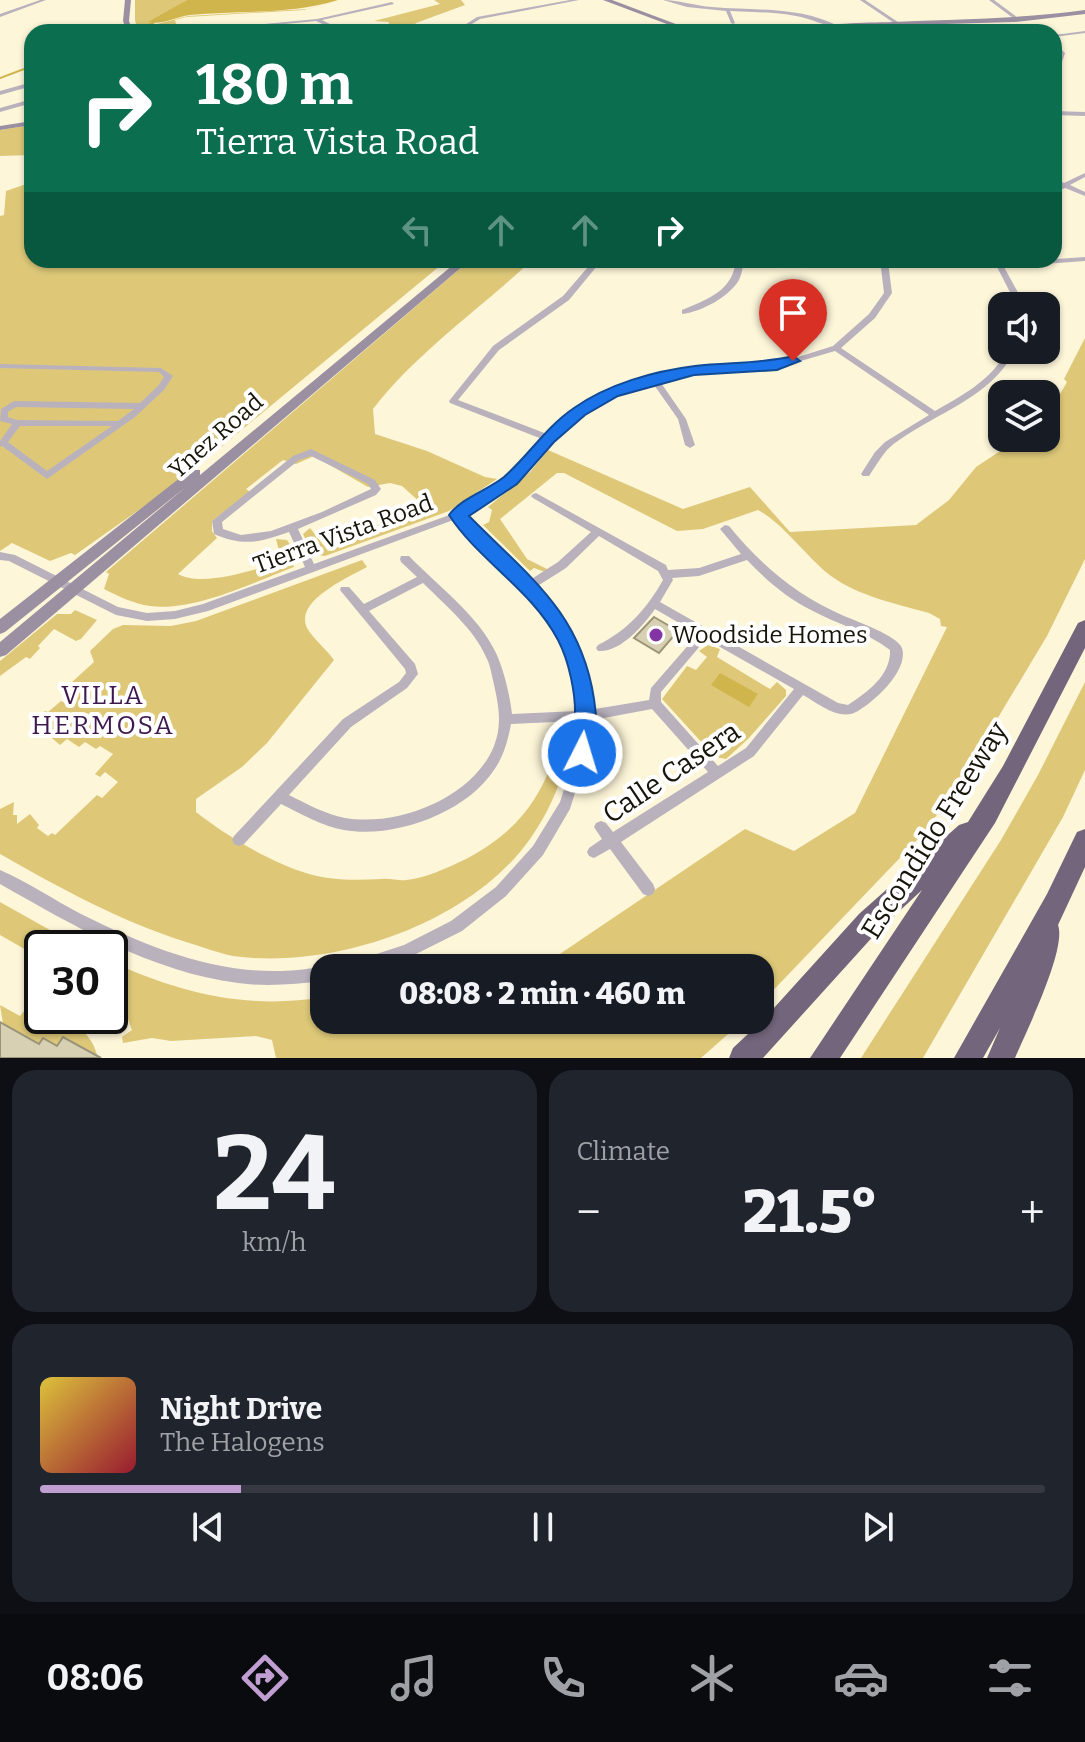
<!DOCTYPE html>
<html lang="en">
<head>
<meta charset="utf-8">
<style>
  body { margin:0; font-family:Bitter,serif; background:#20242c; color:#f1f3f6; height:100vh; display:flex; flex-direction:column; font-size:30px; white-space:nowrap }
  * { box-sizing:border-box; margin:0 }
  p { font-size:26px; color:#9ea1a6 }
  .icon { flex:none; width:44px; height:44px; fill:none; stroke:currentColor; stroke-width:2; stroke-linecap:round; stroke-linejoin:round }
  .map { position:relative; height:1058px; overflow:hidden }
  .panel { display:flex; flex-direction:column; gap:12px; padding:12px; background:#0d0f14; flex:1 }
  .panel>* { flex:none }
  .banner { position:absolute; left:24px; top:24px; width:1038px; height:244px; border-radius:24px; box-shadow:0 2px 6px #0004; background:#0b6e4f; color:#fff; overflow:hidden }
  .controls { position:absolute; left:988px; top:292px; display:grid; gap:16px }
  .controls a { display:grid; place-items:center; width:72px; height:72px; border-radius:16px; background:#171b24; box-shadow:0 2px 6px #0004; font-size:40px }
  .speed { position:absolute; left:24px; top:930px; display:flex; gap:16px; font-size:40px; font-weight:700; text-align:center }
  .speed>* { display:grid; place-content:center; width:104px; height:104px; border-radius:50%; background:#171b24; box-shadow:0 2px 6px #0004; line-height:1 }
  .speed .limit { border:4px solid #111; border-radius:12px; background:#fff; color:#111 }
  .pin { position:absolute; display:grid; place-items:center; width:68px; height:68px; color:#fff; margin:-82px -34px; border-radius:50% 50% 50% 0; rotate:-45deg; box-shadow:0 0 8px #0007 }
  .pin .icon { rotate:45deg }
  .me { position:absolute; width:88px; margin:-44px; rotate:5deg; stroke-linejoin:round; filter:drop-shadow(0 0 6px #0008) }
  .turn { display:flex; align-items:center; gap:28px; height:168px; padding:0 40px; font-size:36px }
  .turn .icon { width:104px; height:104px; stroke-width:2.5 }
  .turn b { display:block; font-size:56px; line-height:68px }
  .lanes { display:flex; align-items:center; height:76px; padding:0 40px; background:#0003; justify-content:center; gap:40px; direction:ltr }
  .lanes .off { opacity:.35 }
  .big { font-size:60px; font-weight:800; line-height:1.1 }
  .panel .card { flex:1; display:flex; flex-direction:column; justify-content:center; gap:12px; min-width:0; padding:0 28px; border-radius:24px; background:#20242c }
  .panel .dial { align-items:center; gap:0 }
  .dial b { font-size:104px; line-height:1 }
  .song { display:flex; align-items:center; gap:24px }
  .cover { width:96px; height:96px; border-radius:12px; background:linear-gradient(135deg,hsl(50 70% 55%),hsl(350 70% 35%)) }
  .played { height:8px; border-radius:4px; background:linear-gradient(90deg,#c09ed2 20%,#363941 20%) }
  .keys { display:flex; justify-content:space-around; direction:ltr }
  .heat { display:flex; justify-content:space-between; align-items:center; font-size:44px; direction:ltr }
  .panel .tiles { flex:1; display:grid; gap:12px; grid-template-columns:1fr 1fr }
  .card:last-child { grid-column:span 2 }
  .trip { position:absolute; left:310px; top:954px; width:464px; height:80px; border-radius:24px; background:#171b24; box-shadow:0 2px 6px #0004; font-weight:800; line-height:80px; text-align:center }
  .tabs { display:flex; height:128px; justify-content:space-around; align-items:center; background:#090b0e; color:#9ea1a6 }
  .tabs .icon { width:56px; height:56px }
  .tabs .active { color:#c09ed2 }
  .tabs b { font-size:36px; color:#f1f3f6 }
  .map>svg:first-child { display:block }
</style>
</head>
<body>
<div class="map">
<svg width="1085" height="1058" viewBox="0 0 1085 1058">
  <rect width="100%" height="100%" fill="#fef6d9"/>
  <path fill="#dec878" d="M135 0H187L150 23 157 24 188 16 307 9 342 0 304 10 187 17 175 20 178 31 138 32 135 20Z
    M434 0H461L465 5 416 23 410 32H387L389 22 374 21 440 4Z
    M972 24 991 32H827Z
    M32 125V155L0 156V130Z
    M32 182V203H28L26 212H32V260H447L180 481 75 555 71 553 50 561 12 543 0 551V216L4 215 6 191Z
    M470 260H532C479 310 418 351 373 409L375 434 427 451 485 477 497 479 449 511 325 556 313 554 303 534 310 528 328 551 421 503 402 486 390 483 368 487 314 456 296 464 283 460 246 489 250 492 212 521V531L217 538 178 574C203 588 255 569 282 562L276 539 287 540 300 560 293 564 294 567C254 582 194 612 150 606 134 604 118 596 104 589L109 574 106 572Z
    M1085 338V559L1047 636 948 801 918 839 760 1004V968H539L745 829 794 851 855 813 947 627 941 626 940 619 929 613C897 604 858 596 831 576 808 559 783 523 758 510L703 529 677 531 564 473H557L500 519 527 559 549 570 545 572 534 568 530 571 483 525 489 522 492 510 488 507 530 472 548 450 683 509 750 487 790 532 916 525 949 500 976 467 1020 438H1046V418L1067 382 1064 379Z
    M362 560 367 567C349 577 289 603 309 631 316 641 326 649 334 660L267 743 242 767 196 799V812C228 837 270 862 309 874 333 881 357 880 382 879 390 878 399 881 406 880 426 878 447 868 464 860 520 831 545 795 561 734L572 739C564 775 552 808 530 839 470 924 333 970 233 956 217 953 201 946 186 942 120 921 60 888 0 854V809L14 802 13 815H17V824L30 814 39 825 37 828 48 836 52 833 55 835 97 795 102 798 118 782 105 772 100 777 95 774 113 754 100 746 96 749 85 742 79 747 67 739 60 745 35 724 38 721 36 719 45 711 48 712 61 701 67 704 83 689 72 682 94 662 90 651 113 629 123 625 171 626 196 621Z
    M75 610 97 620 81 639 76 641 54 629 38 646 40 648 30 659 26 657 0 676V661L57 614H71Z
    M708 645 720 649 717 657 770 689 777 682 786 690V696L748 739 726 759 715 757 662 699 687 666 696 670 707 657 699 651Z
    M1085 682V770L1063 817 923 1058H861L1001 840 1038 775Z
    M0 902 82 948H42V959L0 935Z
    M110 961C179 993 248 1010 324 997V1020H744L701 1058H276L272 1040 256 1036 171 1041 152 1038 123 1043 122 1037 132 1030 126 1014 110 996Z
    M0 1005 20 1016 29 1005 42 1010V1016C69 1016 92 1031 98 1058L63 1037 57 1046 43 1038 39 1044 3 1024Z"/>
  <path fill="#d0b54d" d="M187 0H338C290 15 240 10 190 15 175 17 163 25 148 22Z
    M720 673 758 694 749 707 711 685Z"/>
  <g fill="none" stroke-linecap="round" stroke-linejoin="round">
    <path stroke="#d0b54d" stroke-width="2" d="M143 28 153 23
      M0 78 32 66"/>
  </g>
  <path fill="#d7d0b3" stroke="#9b9479" stroke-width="2" d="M654 617 678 631 659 653 634 638Z
    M0 1022 39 1044 43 1038 57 1046 63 1037 101 1058H0Z"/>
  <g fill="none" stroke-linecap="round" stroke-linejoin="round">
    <path fill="#b9b2bd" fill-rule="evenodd" d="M40 0H46L0 17V14Z
      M570 0H579L480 19 459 32H454L477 17Z
      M663 0C679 0 696 6 712 7 755 11 801 6 840 27 828 28 810 18 796 16 775 12 752 12 730 11L735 23 733 24 731 23 726 11 687 7Z
      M860 0H865L901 24 897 25Z
      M989 0H994L1021 20 1017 21Z
      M392 2 394 4 322 20 334 26 354 29 352 31 331 28 316 21 200 32H182L317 19Z
      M600 26 604 27 595 32H589Z
      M1085 31V33L1054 37V35Z
      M1054 42 1065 53 1062 62 1057 61 1060 53 1054 46Z
      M32 82V86L0 95V91Z
      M32 99V103L0 112V108Z
      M1054 111 1085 112V116L1054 115Z
      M1085 173V177L1070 185 1085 192V196L1065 188 1054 193V188L1060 186 1054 183V179L1064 183Z
      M1085 257V261L1004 267 1021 298V306H1013V298L997 267 888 262 892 293 875 318 841 348 935 411C963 395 992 380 1007 350H1015C995 390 955 406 918 428 908 434 896 441 887 450 880 458 875 467 869 476H863L861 474 875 452 885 442 929 415 835 351 777 368 694 372 659 380 686 419 695 445 690 448 685 445 678 419 652 382 616 395 582 413 551 440 513 482 464 515 530 580 558 562 591 532 533 498 531 496 533 494 536 493 666 565 668 570 699 568 741 554 720 529 725 525 729 526C763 567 795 594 844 616 856 621 898 636 902 648 909 670 875 701 858 711 840 722 819 704 803 695L754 756 621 842 653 884 655 889 653 894 648 896 643 894 610 849 594 858 589 856 587 852 589 848 602 839 594 827 596 823 601 821 606 823 613 832 708 772 652 709 588 721 587 754 570 809 543 855 506 896 462 931 412 956 377 968H347L349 963 404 945 451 921 496 887 533 846 560 802 575 754 576 721 511 724C508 740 504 756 494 770 466 813 394 839 344 830 322 826 301 814 281 804L244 844 239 846 234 844 232 840 234 836 343 719 399 682 406 673 405 669 340 590 341 587H349L364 604 417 577 401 562 400 559 401 556H409C437 585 479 616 496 653 504 670 510 696 512 714L577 711V699L563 643 545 612 527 591 524 590 523 586 516 578 456 519 208 611 175 619 147 621 116 615 9 561 0 560V552L15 555 118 607 147 613 175 611 203 604 305 567 289 532C260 542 244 547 214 534L212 521 293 456 311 449 375 480 381 489 376 495 298 529 314 564 455 513 507 478 542 439 450 403 449 401 493 346 563 296 594 260H602L569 300 499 350 458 400 547 434 576 409 610 391 651 377 694 368 776 364 833 346 869 314 884 293 880 260H934L999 263ZM311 456 368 484 371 489 322 512 271 531 241 535 223 529 222 522 299 460ZM599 536 658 571 663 580C648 607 627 631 598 645L596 648 598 651C620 653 643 626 655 609L698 634 651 688 649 700 589 710C589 697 585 685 582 672 572 634 562 616 536 587L566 568ZM747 560C766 580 787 598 811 610 837 624 867 632 890 650 891 675 868 692 848 705L838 703 660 602 673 580 672 578 699 576ZM423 583C444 604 475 630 486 657 490 664 491 672 493 680 498 703 503 723 494 746 473 798 398 827 345 818 325 814 307 804 289 795L351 727 407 688 418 674 415 664 369 611ZM706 639 794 689 746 748 718 766 661 702V692Z
      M736 260H744C743 267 742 273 739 280 729 297 701 312 682 314V310C708 299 733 291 736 260Z
      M0 364 161 368 173 376 164 390 135 417 47 479 2 446 0 447V441L12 424 0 421 1 409 14 401 140 403 158 386 164 377 159 372 0 368ZM16 407 134 409 118 421 17 420 8 417V412ZM20 426H112L47 471 8 442Z
      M0 870C28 882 54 900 81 914 143 945 211 973 281 971 295 971 310 968 324 967L327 968H324V981C295 984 267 987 238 983 152 972 74 926 0 884Z"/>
    <path fill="#9b90a1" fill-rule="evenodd" d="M125 0H131L129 21 133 32H127L123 21Z
      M603 0H612L697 32H688Z
      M1085 10V14L1015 22 873 26 800 32C824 22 865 23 892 22 957 19 1021 19 1085 10Z
      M32 121V125L0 130V126Z
      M459 260H470L6 655 0 657V642L187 486 5 632 0 634V619L190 470H200V475Z"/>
    <path fill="#73657b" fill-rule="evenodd" d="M1085 620V648L995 823 840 1058H810L922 890 877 932 763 1058H729L733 1048 764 1019 859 914 959 825 968 822 1003 766 1078 623Z
      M1085 829V867L1058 925C1067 949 1026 1032 1015 1058H987L1000 1028 983 1058H954L1047 894 1077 832Z"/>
  </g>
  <path fill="#1a73e8" stroke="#114b97" stroke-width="2" d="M793 356 800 361 777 370 694 375 618 396 585 415 554 442 517 484 469 516C528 576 581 612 594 699 597 718 598 743 590 760L582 763 574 760C568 747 574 731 575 718 576 694 569 661 558 640 532 590 479 561 449 515 461 498 488 490 504 477 529 455 546 427 574 408 608 384 654 371 695 366 728 362 761 364 793 356Z"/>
  <circle fill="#8335a6" stroke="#fff" stroke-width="3" cx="656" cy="635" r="8"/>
  <g text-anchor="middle" stroke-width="8" stroke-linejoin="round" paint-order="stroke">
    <g font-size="24" fill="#17150a" stroke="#fff">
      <text transform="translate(216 436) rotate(-41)" y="8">Ynez Road</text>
      <text transform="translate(343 534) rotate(-20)" y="8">Tierra Vista Road</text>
    </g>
    <g font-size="24" fill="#17150a" stroke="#fff" text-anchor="start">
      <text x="672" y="643">Woodside Homes</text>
    </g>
    <g font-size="26" letter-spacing="2" fill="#3e194f" stroke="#fff">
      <text x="103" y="704">VILLA<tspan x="103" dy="30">HERMOSA</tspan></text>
    </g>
    <g font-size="28" fill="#17150a" stroke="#fff">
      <text transform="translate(671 772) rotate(-34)" y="10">Calle Casera</text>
      <text transform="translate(934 830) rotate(-58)" y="10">Escondido Freeway</text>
    </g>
  </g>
</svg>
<div class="controls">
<a><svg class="icon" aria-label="sound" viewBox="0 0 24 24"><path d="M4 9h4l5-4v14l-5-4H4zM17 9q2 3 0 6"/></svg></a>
<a><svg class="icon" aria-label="layers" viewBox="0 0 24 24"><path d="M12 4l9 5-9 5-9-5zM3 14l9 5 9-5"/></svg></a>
</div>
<div class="speed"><div class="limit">30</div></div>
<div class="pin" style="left:793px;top:361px;background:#d93025"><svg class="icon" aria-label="arrive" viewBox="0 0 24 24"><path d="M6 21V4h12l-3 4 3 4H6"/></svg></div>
<svg class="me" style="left:582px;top:753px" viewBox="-20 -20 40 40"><circle r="17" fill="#1a73e8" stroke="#fff" stroke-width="3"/><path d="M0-11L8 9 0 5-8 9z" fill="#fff"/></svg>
<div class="trip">08:08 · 2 min · 460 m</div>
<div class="banner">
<div class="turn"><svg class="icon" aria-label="right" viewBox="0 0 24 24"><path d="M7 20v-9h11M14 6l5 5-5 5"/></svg><div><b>180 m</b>Tierra Vista Road</div></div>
<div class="lanes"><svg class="icon off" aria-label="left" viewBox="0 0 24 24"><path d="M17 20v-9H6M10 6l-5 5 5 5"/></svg><svg class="icon off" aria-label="ahead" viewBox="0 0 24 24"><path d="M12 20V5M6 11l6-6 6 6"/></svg><svg class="icon off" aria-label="ahead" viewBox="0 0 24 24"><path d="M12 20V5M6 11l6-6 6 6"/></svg><svg class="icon" aria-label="right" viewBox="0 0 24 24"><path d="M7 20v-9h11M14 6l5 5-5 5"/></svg></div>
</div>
</div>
<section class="panel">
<div class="tiles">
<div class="card dial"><b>24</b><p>km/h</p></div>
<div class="card"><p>Climate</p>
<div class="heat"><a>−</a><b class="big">21.5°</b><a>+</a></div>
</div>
<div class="card">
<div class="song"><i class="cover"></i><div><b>Night Drive</b><p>The Halogens</p></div></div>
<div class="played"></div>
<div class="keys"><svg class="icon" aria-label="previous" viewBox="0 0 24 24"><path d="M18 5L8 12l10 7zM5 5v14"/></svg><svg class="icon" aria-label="pause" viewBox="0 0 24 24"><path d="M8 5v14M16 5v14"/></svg><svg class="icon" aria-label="next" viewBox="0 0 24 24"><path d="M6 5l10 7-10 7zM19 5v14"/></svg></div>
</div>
</div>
</section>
<nav class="tabs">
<b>08:06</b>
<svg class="icon active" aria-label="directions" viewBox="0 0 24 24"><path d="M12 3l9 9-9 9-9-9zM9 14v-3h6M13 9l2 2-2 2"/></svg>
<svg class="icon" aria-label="music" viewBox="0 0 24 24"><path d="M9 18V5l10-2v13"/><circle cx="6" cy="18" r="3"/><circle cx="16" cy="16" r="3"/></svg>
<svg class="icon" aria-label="phone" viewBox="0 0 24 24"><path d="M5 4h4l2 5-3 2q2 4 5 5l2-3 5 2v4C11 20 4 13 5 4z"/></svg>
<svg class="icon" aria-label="climate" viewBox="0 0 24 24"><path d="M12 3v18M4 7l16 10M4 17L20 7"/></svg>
<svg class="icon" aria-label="car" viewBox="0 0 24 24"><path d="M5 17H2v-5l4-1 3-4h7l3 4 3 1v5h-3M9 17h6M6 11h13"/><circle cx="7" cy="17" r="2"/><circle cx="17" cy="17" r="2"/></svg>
<svg class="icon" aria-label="filters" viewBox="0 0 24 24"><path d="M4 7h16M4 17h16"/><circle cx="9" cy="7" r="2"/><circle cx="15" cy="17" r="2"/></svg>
</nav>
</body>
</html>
